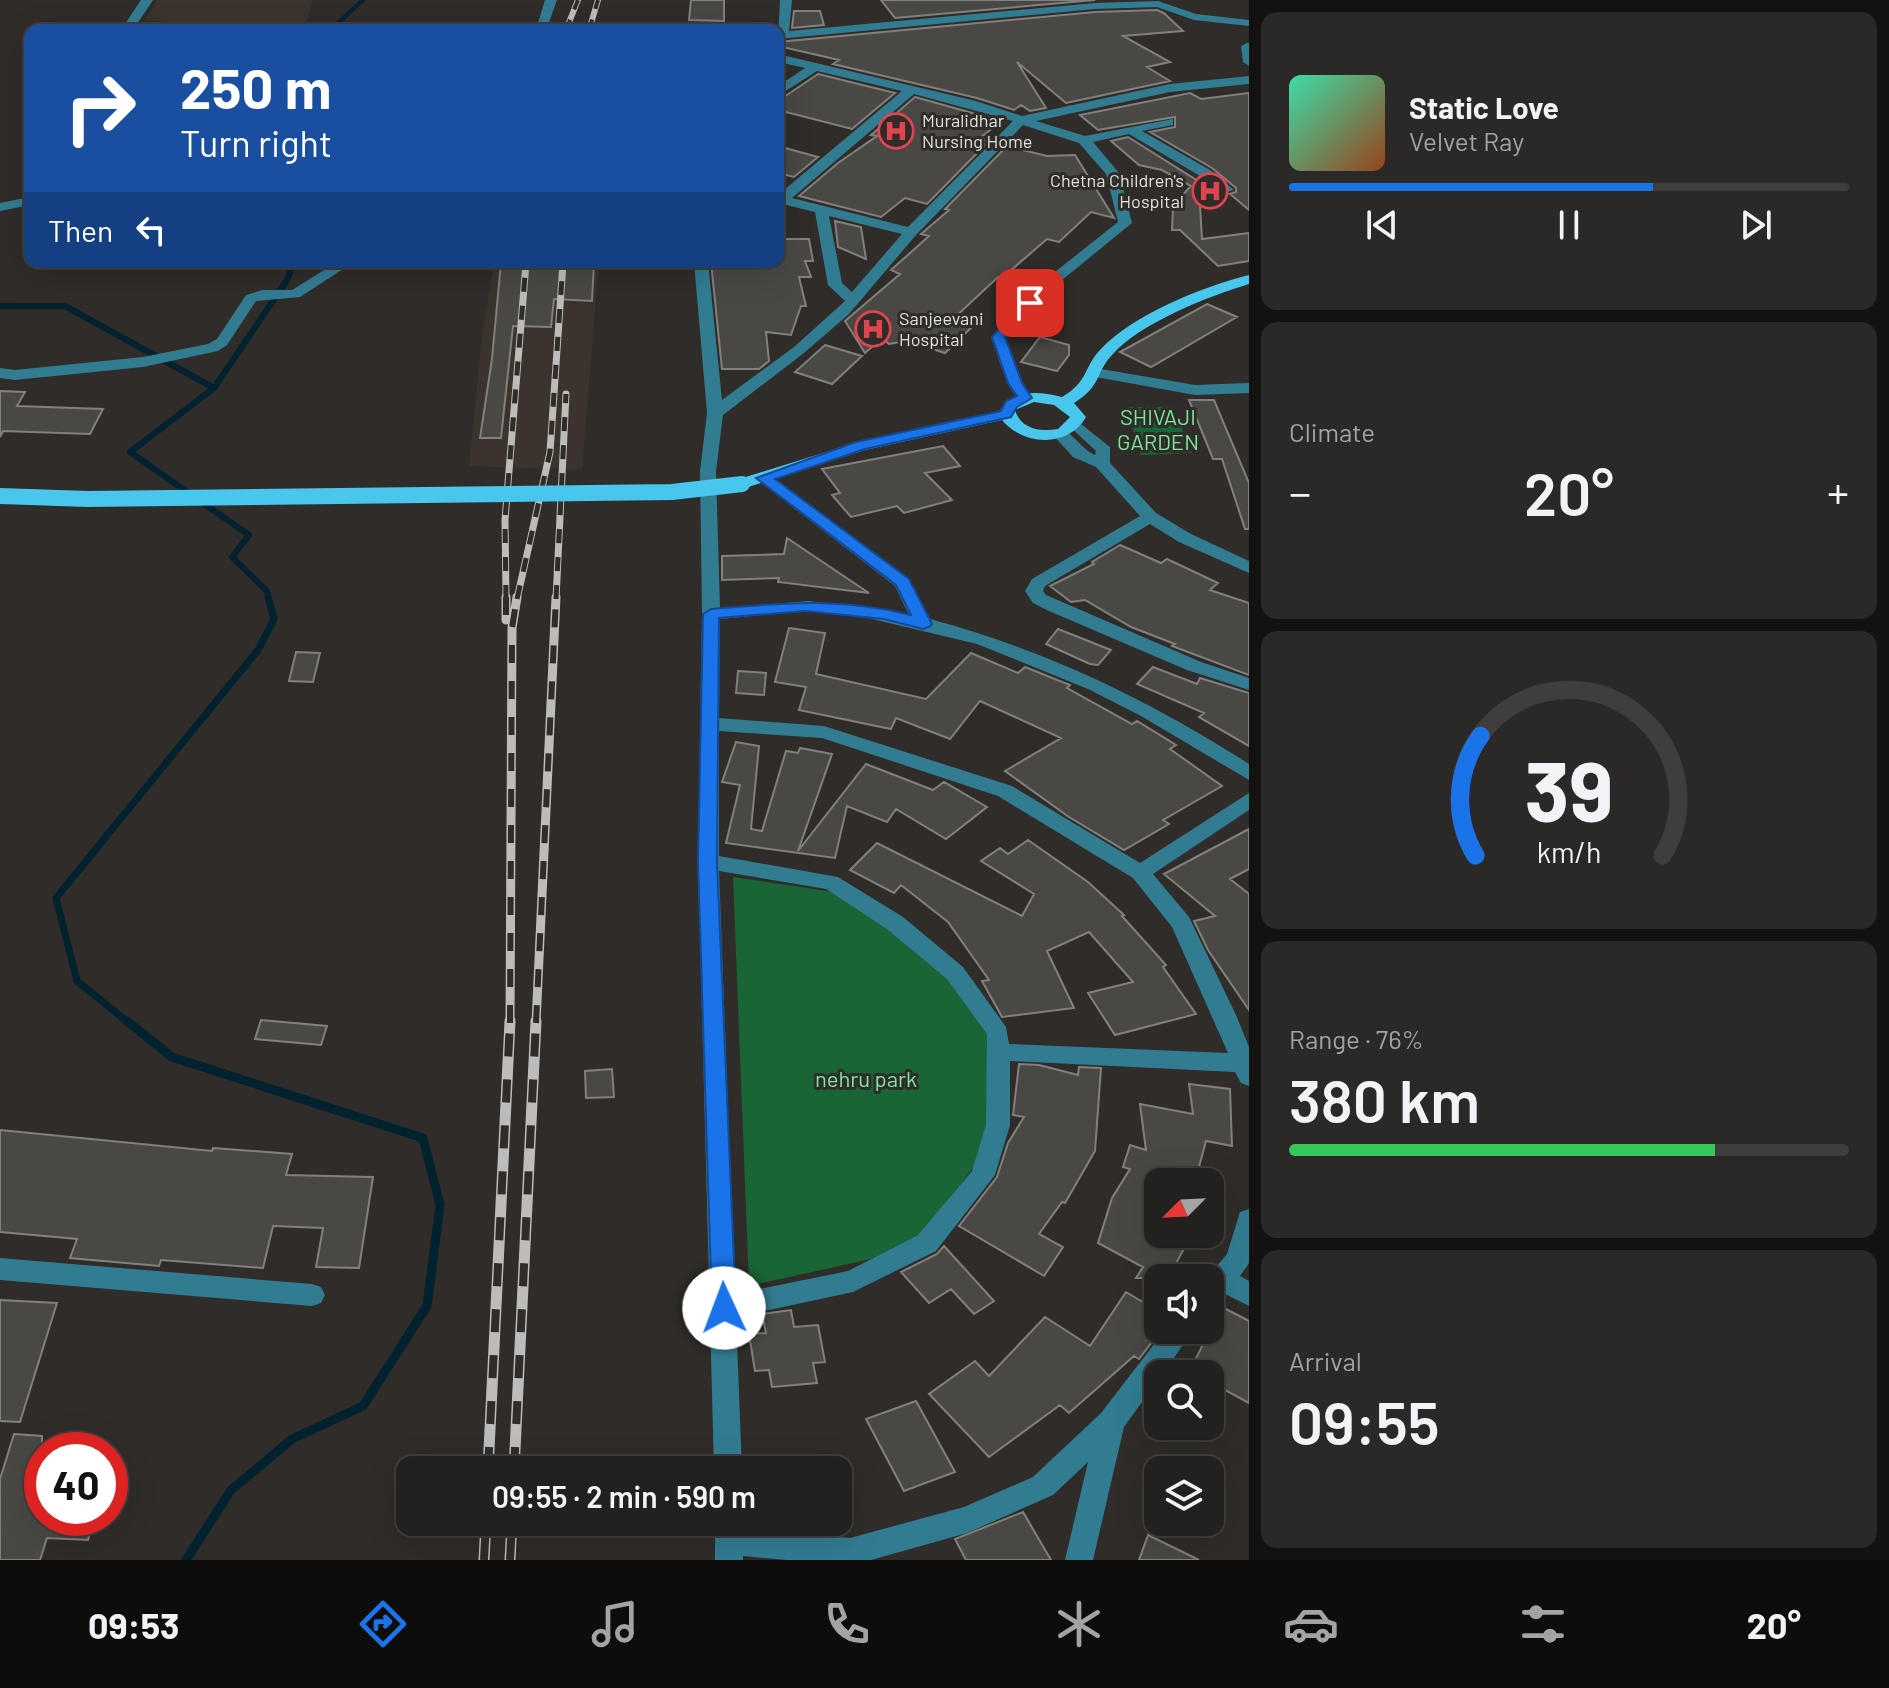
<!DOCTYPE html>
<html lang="en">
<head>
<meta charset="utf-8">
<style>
  body { margin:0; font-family:Barlow,sans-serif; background:#2b2928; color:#f1f3f6; height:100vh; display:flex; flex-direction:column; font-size:30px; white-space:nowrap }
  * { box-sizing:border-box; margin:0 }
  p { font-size:26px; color:#a3a3a4 }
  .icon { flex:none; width:44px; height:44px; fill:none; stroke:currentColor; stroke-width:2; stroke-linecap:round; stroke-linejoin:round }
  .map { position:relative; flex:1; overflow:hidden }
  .sheet { display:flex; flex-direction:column; gap:12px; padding:12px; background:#131211; width:640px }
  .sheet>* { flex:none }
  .guide { position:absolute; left:24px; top:24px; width:760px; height:244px; border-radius:16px; box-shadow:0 8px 32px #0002,0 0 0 2px #403e3d; background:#1a4fa0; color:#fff; overflow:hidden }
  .needle { width:52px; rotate:246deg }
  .buttons { position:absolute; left:1144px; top:1168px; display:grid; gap:16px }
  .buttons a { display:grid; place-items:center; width:80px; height:80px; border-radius:16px; background:#23211f; box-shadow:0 8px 32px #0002,0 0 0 2px #403e3d; font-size:40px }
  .speed { position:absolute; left:24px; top:1432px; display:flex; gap:16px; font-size:40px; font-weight:700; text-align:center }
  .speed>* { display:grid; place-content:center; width:104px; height:104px; border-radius:50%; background:#23211f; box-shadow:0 8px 32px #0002,0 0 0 2px #403e3d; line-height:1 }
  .speed .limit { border:12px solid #d22; background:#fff; color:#111 }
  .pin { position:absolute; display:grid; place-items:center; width:68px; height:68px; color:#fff; margin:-34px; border-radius:16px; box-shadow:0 4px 12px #0006 }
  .me { position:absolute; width:88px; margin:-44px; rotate:358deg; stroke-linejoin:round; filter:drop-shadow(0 0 6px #0008) }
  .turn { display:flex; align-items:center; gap:28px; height:168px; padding:0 24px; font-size:36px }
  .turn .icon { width:104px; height:104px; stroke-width:2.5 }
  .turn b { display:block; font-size:56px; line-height:68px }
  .then { display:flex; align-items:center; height:76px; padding:0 24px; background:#0003; gap:16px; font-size:30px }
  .big { font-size:60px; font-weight:600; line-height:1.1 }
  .sheet .card { flex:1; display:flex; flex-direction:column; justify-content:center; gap:12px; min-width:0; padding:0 28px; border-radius:16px; background:#2b2928 }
  .sheet .dial { align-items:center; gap:0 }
  .dial svg { height:208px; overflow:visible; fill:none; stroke:#403e3d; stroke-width:7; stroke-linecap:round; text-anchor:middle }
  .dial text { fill:#f1f3f6; stroke:none }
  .song { display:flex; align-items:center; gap:24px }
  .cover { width:96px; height:96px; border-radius:12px; background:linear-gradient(135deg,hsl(160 70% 55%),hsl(20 70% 35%)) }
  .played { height:8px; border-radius:4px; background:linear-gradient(90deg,#1a73e8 65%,#403e3d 65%) }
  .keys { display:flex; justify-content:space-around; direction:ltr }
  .heat { display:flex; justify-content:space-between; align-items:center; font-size:44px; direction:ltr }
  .charge { height:12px; border-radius:6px; background:linear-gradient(90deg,#34c759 76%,#403e3d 0) }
  .trip { position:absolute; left:396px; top:1456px; width:456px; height:80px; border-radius:16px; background:#23211f; box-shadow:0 8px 32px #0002,0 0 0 2px #403e3d; font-weight:600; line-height:80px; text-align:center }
  .dock { display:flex; height:128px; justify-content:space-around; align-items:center; background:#0e0d0c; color:#a3a3a4 }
  .dock .icon { width:56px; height:56px }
  .dock .on { color:#1a73e8 }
  .dock b { font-size:36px; color:#f1f3f6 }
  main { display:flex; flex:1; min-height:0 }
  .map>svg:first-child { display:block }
</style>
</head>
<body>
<main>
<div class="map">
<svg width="1249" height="1560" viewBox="0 0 1249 1560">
  <rect width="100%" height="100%" fill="#2f2c29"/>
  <path fill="#3b342c" d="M157 0H313L305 26 145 21Z
    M494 262H599L582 470 469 466 482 336Z"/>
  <path fill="#196536" d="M1126 407H1173L1192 453 1141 455Z
    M733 877 834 892 894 930 952 978 992 1035V1122L980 1159 924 1232 871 1259 749 1286Z"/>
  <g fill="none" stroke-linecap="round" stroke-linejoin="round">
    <path stroke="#00222e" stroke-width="4" d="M339 22 363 0"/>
    <path stroke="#00222e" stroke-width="6" d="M0 306H65L214 388 130 452 190 494
      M214 388 287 280 294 263
      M200 501 249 535 232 557 267 591 269 599"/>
    <path stroke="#00222e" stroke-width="7" d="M129 1023 77 981 56 898 258 650 274 619 268 597"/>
    <path stroke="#00222e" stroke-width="9" d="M127 1021 172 1057 423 1138 440 1205 427 1306 363 1406 292 1439 231 1490 186 1560"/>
  </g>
  <path fill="#4a4844" stroke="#83807c" stroke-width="2" d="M691 0H724V21L689 20Z
    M881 0H1095L895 18Z
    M1157 10 1164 13 1183 31 1123 36 1170 62 1147 67 1170 81 1066 103 1017 62 1046 108 1030 111 1021 105 1014 110 977 98 833 64 839 60 778 46V42L1095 12Z
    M794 11H820L824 25 792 28Z
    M818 74 895 93 852 129 778 110V101Z
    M1190 93 1201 99 1249 93V210L1230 194 1236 192V188L1212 168 1150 132 1175 127V117L1098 130 1080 115Z
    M915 97 1001 121 979 139 989 141 927 204 905 198 881 217 799 196 838 163 877 136 871 135Z
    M1128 137 1214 191 1200 206 1202 239 1249 233V261L1218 266 1180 230H1172L1173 205 1191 186 1162 170 1139 165 1111 141Z
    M778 146 818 157 794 177 778 173Z
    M1007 146 1047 156 1075 155 1114 218 1091 212 1059 242 1047 239 1002 278 998 277 952 320 973 326 945 353 907 341 889 344 882 338 865 353 845 321 900 274 891 270 929 236 921 234 949 210 945 209Z
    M835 221 861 227 866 259 838 247Z
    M778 239H809L813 261H805L811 277H799L806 306H801L791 335 766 332 769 361 759 369H722L711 262H778Z
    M501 262H594L592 301 554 299 551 327 513 326 501 438H480L492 359Z
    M1207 304 1237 317 1151 367 1120 352Z
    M1040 337 1069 345V355L1057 371 1021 362Z
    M825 345 862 356 832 384 795 372Z
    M0 391 25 392 17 406 103 409 90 434 3 431 0 437Z
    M1189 400H1214L1249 483V529H1245L1222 459H1213Z
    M943 446 960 466 925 473 952 500 904 513 897 506 851 517 832 495 840 493 822 469Z
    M787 538 869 593 778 582 779 578 722 580V556L784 554Z
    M1120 545 1161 563 1167 559 1218 583 1210 590 1249 603V675L1172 646 1175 644 1131 627 1085 600 1071 602 1050 586 1094 564 1092 562Z
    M789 628 825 633 816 674 926 699 971 653 1018 673 1025 667 1070 685 1067 688 1132 724 1137 721 1176 745 1170 749 1222 786 1163 820 1169 824 1124 850 1069 817 1005 771 1061 738 980 701 950 739 896 718 891 729 799 710 806 687 775 682Z
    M1058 629 1111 650 1098 665 1090 664 1046 644Z
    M296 652 320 653 313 682 289 681Z
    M1153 667 1197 684 1200 678 1249 693V746L1199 717 1204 713 1137 684Z
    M738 671 766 673 764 695 736 693Z
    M736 742 759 746 751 829 762 831 786 751 798 753 800 748 832 754 798 851 866 764 933 790 944 782 987 807 946 839 896 809 887 822 847 806 835 858 726 843 740 785 722 782Z
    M1249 829V869L1230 879 1249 894V1010L1208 950 1194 921 1215 916 1164 874Z
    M1028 840 1088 882 1124 915 1122 916 1166 965 1163 967 1196 1014 1115 1035 1088 993 1133 982 1089 932 1047 951 1074 1008 1002 1017 982 981 989 980 948 922 901 885 894 893 850 870 877 843 1022 916 1034 894 981 861 1000 848 1008 854Z
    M261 1020 327 1026 321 1045 255 1039Z
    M1019 1064 1039 1065 1078 1075 1079 1067 1101 1068 1095 1151 1065 1203 1062 1202 1039 1234 1063 1247 1044 1276 959 1226 997 1177 1008 1143 1024 1117 1013 1115Z
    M612 1069 614 1097 586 1098 585 1071Z
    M1189 1084 1230 1089 1232 1146 1206 1141 1195 1182H1158V1234H1192L1168 1278H1136L1143 1267 1098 1243 1112 1198 1130 1169 1123 1167 1130 1145 1146 1150 1140 1104 1193 1114Z
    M0 1130 212 1151 213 1148 292 1154 286 1175 373 1177 359 1268 316 1267 323 1228 273 1226 263 1268 161 1260 159 1266 70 1258 77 1239 0 1232Z
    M944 1246 994 1301 974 1314 951 1289 929 1303 901 1272 937 1254Z
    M1126 1292 1158 1311V1334L1139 1359 1134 1356 1069 1413 1060 1405 989 1457 929 1394 975 1361 989 1376 1045 1317 1090 1346Z
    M0 1300 57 1303 20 1422 0 1421Z
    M1222 1307 1249 1321V1403L1210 1382V1374H1188Z
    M791 1310 794 1327 818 1325 825 1362 813 1363 817 1383 772 1387 769 1370 755 1371 749 1334 766 1333 762 1314Z
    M916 1401 955 1472 904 1491 866 1419Z
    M14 1434 42 1436V1518H94L88 1540 47 1538 40 1560H0V1479Z
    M1023 1512 1051 1560H966L955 1539Z
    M1148 1535 1199 1560H1139Z"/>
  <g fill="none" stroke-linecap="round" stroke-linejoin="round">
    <path fill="#327c92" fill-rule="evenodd" d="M141 0H153L133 30H121Z
      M545 0H557L547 28 488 30 494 27 538 23Z
      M780 0H792L789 31 1095 3 1158 1 1196 14 1249 20V26L1194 20 1157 7 1095 9 778 39Z
      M1247 43H1249V66L1243 62 1241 46Z
      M778 54 976 101 1022 116 1170 84 1249 76V84L1170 92 1036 121 1085 136 1173 119V125L1142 131 1210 170 1234 190 1222 193 1200 176 1129 134 1093 142 1119 173 1132 223 1051 289 1006 338 1023 383 1033 398 1031 401H1019L1007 383 991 337 1041 283 1118 222 1106 174 1079 143 1023 125 916 235 849 314 804 353 723 415 716 471 720 608 809 601 909 615 895 586 755 478 757 474H769L909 579 930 619C1045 650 1149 700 1249 764V780L1141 716 1088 689 977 644 868 618 809 611 720 619 719 718 824 726 1012 786 1140 863 1249 793V810L1153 874 1189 917 1236 1015 1249 1047V1086L1241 1083 1235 1072 1010 1061V1125L995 1175 936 1251 853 1292 736 1317 742 1470H714L698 862 702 614 700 471 707 413 694 262H708L722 400 794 347 845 301 828 285 815 212 778 203V195L902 91 817 71 778 96V86L805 68 778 62ZM914 94 1013 121 908 227 792 198ZM829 216 902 234 852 292 842 283ZM719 731 822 738 998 796 1133 878 1172 927 1228 1053 1009 1044 1006 1027 963 967 903 917 838 877 719 856ZM719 871 826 889 887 929 947 979 987 1034 986 1125 972 1171 918 1235 848 1271 735 1294Z
      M30 197V205L0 211V203Z
      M337 262H354L300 297 256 301 227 345 218 351 143 367 15 380 0 378V368L15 370 143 357 208 344 217 339 246 295 262 290H292Z
      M1095 368 1195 385 1249 383V393L1195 395 1090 376 1087 373Z
      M1076 420 1110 447V463L1156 513 1191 534 1249 561V573L1179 542 1150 524 1045 586 1043 591 1046 595 1201 662 1249 678V690L1187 670 1049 611 1033 603 1025 591 1032 579 1140 516 1096 467 1073 457 1052 434 1060 429C1074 433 1081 449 1095 455L1096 451 1068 425Z
      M1249 1209V1263L1240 1276 1249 1281V1306L1225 1294 1219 1301 1210 1304V1278H1207L1227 1254 1240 1212Z
      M0 1258 312 1284 321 1287 325 1295 321 1303 312 1306 0 1280Z
      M1165 1330H1193L1163 1374H1158V1380L1124 1427 1093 1560H1065L1088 1462 1053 1495 967 1533 871 1560H787L743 1556V1560H715V1522H743V1528L850 1538 964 1507 1033 1477 1101 1413Z"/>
    <path fill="#48c6eb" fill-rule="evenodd" d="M1249 275V284C1209 296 1140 323 1112 355 1095 373 1102 386 1074 403L1086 417C1069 448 1023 446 1002 420L865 450 742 489 734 484 736 480 855 443 1000 411C1010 389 1041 391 1062 397 1089 381 1083 368 1100 350 1132 315 1204 286 1249 275ZM1034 402 1054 405 1070 417 1058 429C1041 432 1021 430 1015 410Z"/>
    <defs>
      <path id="rail-far3" d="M566 30 578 0
        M589 30 598 0"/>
      <path id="rail-far2" d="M506 599 505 520 526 263
        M517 599 550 452 563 263
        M556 599 566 394"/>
      <path id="rail-far1" d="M506 597V620
        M510 1023 512 628 517 597
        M536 1023 556 597"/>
      <path id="rail" d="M488 1470 510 1021
        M514 1470 536 1021
        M484 1560 486 1522
        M510 1560 512 1522"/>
    </defs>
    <use href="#rail-far3" stroke="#bebcba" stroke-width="6"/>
    <use href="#rail-far2" stroke="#bebcba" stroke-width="7"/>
    <use href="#rail-far1" stroke="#bebcba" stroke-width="9"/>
    <use href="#rail" stroke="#bebcba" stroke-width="11"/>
    <use href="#rail-far3" stroke="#2f2c29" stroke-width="4" stroke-dasharray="11" stroke-linecap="butt"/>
    <use href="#rail-far2" stroke="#2f2c29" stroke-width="5" stroke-dasharray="14" stroke-linecap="butt"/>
    <use href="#rail-far1" stroke="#2f2c29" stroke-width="6" stroke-dasharray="18" stroke-linecap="butt"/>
    <use href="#rail" stroke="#2f2c29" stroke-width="8" stroke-dasharray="23" stroke-linecap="butt"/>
    <path stroke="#48c6eb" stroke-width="16" d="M0 496 88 499 672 492 742 484"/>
  </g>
  <path fill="#1a73e8" stroke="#114b97" stroke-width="2" d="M1030 299 1037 303 1005 337 1022 383 1032 398 1017 407 1011 417 865 449 775 479 909 579 932 624 929 627 923 629 884 619 805 611 719 618 717 862 736 1308 732 1315 724 1318 716 1315 712 1308 698 862 703 614 711 609C782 603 840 597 911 615L896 585 756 478 856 442 1001 411 1006 401 1017 396 1008 383 992 337 1025 300Z"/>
  <defs>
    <symbol id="hospital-ring" viewBox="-11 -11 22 22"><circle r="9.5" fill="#2f2c29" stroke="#e0444e" stroke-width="1.5"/><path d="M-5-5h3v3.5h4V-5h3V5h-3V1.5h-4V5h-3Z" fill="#e0444e"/></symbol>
  </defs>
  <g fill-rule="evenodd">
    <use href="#hospital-ring" x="876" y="111" width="40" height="40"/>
    <use href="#hospital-ring" x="1190" y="171" width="40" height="40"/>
    <use href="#hospital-ring" x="853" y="309" width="40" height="40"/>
  </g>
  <g text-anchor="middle" stroke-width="6" stroke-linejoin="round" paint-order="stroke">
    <g font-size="18" fill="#e3e1df" stroke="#2f2c29" text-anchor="start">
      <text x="922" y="127">Muralidhar<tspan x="922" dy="21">Nursing Home</tspan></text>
      <text x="1184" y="187" text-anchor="end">Chetna Children's<tspan x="1184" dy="21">Hospital</tspan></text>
      <text x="899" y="325">Sanjeevani<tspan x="899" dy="21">Hospital</tspan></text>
    </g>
    <g font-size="22" fill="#7de89c" stroke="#2f2c29">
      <text x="1158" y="425">SHIVAJI<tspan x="1158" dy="25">GARDEN</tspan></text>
      <text x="866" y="1087">nehru park</text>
    </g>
  </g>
</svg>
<div class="buttons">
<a><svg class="needle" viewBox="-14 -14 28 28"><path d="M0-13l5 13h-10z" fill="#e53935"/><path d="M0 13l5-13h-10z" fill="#a3a3a4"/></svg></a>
<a><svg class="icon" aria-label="sound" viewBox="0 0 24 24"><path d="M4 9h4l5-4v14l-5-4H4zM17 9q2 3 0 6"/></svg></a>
<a><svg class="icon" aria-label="search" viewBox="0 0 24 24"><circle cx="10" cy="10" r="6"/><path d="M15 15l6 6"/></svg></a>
<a><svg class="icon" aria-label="layers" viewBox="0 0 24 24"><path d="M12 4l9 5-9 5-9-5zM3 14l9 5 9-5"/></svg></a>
</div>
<div class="speed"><div class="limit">40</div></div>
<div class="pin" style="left:1030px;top:303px;background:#d93025"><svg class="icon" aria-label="arrive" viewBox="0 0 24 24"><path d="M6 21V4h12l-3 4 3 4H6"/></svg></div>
<svg class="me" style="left:724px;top:1308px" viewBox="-20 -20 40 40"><circle r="19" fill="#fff"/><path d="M0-13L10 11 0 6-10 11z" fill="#1a73e8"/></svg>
<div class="trip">09:55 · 2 min · 590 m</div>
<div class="guide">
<div class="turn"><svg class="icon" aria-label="right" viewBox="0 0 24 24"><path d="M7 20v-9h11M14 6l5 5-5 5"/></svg><div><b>250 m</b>Turn right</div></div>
<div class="then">Then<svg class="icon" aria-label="left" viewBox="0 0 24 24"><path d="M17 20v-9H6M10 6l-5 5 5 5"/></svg></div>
</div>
</div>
<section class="sheet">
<div class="card">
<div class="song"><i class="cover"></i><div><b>Static Love</b><p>Velvet Ray</p></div></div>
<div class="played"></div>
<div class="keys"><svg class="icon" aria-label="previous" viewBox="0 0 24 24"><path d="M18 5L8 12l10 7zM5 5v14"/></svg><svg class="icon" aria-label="pause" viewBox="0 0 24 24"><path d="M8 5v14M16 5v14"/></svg><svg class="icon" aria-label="next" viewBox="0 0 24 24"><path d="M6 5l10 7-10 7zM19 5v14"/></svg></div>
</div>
<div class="card"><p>Climate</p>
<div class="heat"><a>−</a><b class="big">20°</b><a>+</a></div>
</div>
<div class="card dial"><svg viewBox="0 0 100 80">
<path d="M14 69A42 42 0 1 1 86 69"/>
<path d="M14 69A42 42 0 0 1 16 23" stroke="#1a73e8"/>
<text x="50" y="56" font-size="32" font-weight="700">39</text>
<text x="50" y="72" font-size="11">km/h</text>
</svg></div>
<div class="card"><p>Range · 76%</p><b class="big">380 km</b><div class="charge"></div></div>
<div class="card"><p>Arrival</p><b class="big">09:55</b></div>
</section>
</main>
<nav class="dock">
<b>09:53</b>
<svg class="icon on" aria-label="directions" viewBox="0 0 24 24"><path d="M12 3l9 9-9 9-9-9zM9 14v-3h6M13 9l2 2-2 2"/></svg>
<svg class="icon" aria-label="music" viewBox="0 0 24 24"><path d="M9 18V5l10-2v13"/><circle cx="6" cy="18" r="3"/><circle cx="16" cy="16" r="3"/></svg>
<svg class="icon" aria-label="phone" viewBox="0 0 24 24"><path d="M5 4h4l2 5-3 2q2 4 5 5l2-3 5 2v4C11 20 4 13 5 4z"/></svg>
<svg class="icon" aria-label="climate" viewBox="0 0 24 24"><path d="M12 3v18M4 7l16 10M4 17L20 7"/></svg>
<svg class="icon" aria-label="car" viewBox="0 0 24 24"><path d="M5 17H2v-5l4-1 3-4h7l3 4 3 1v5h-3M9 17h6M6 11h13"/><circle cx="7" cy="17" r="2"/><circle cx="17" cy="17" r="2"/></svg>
<svg class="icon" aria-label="filters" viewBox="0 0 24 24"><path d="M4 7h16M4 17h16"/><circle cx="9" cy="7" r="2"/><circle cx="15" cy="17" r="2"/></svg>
<b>20°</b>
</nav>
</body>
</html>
